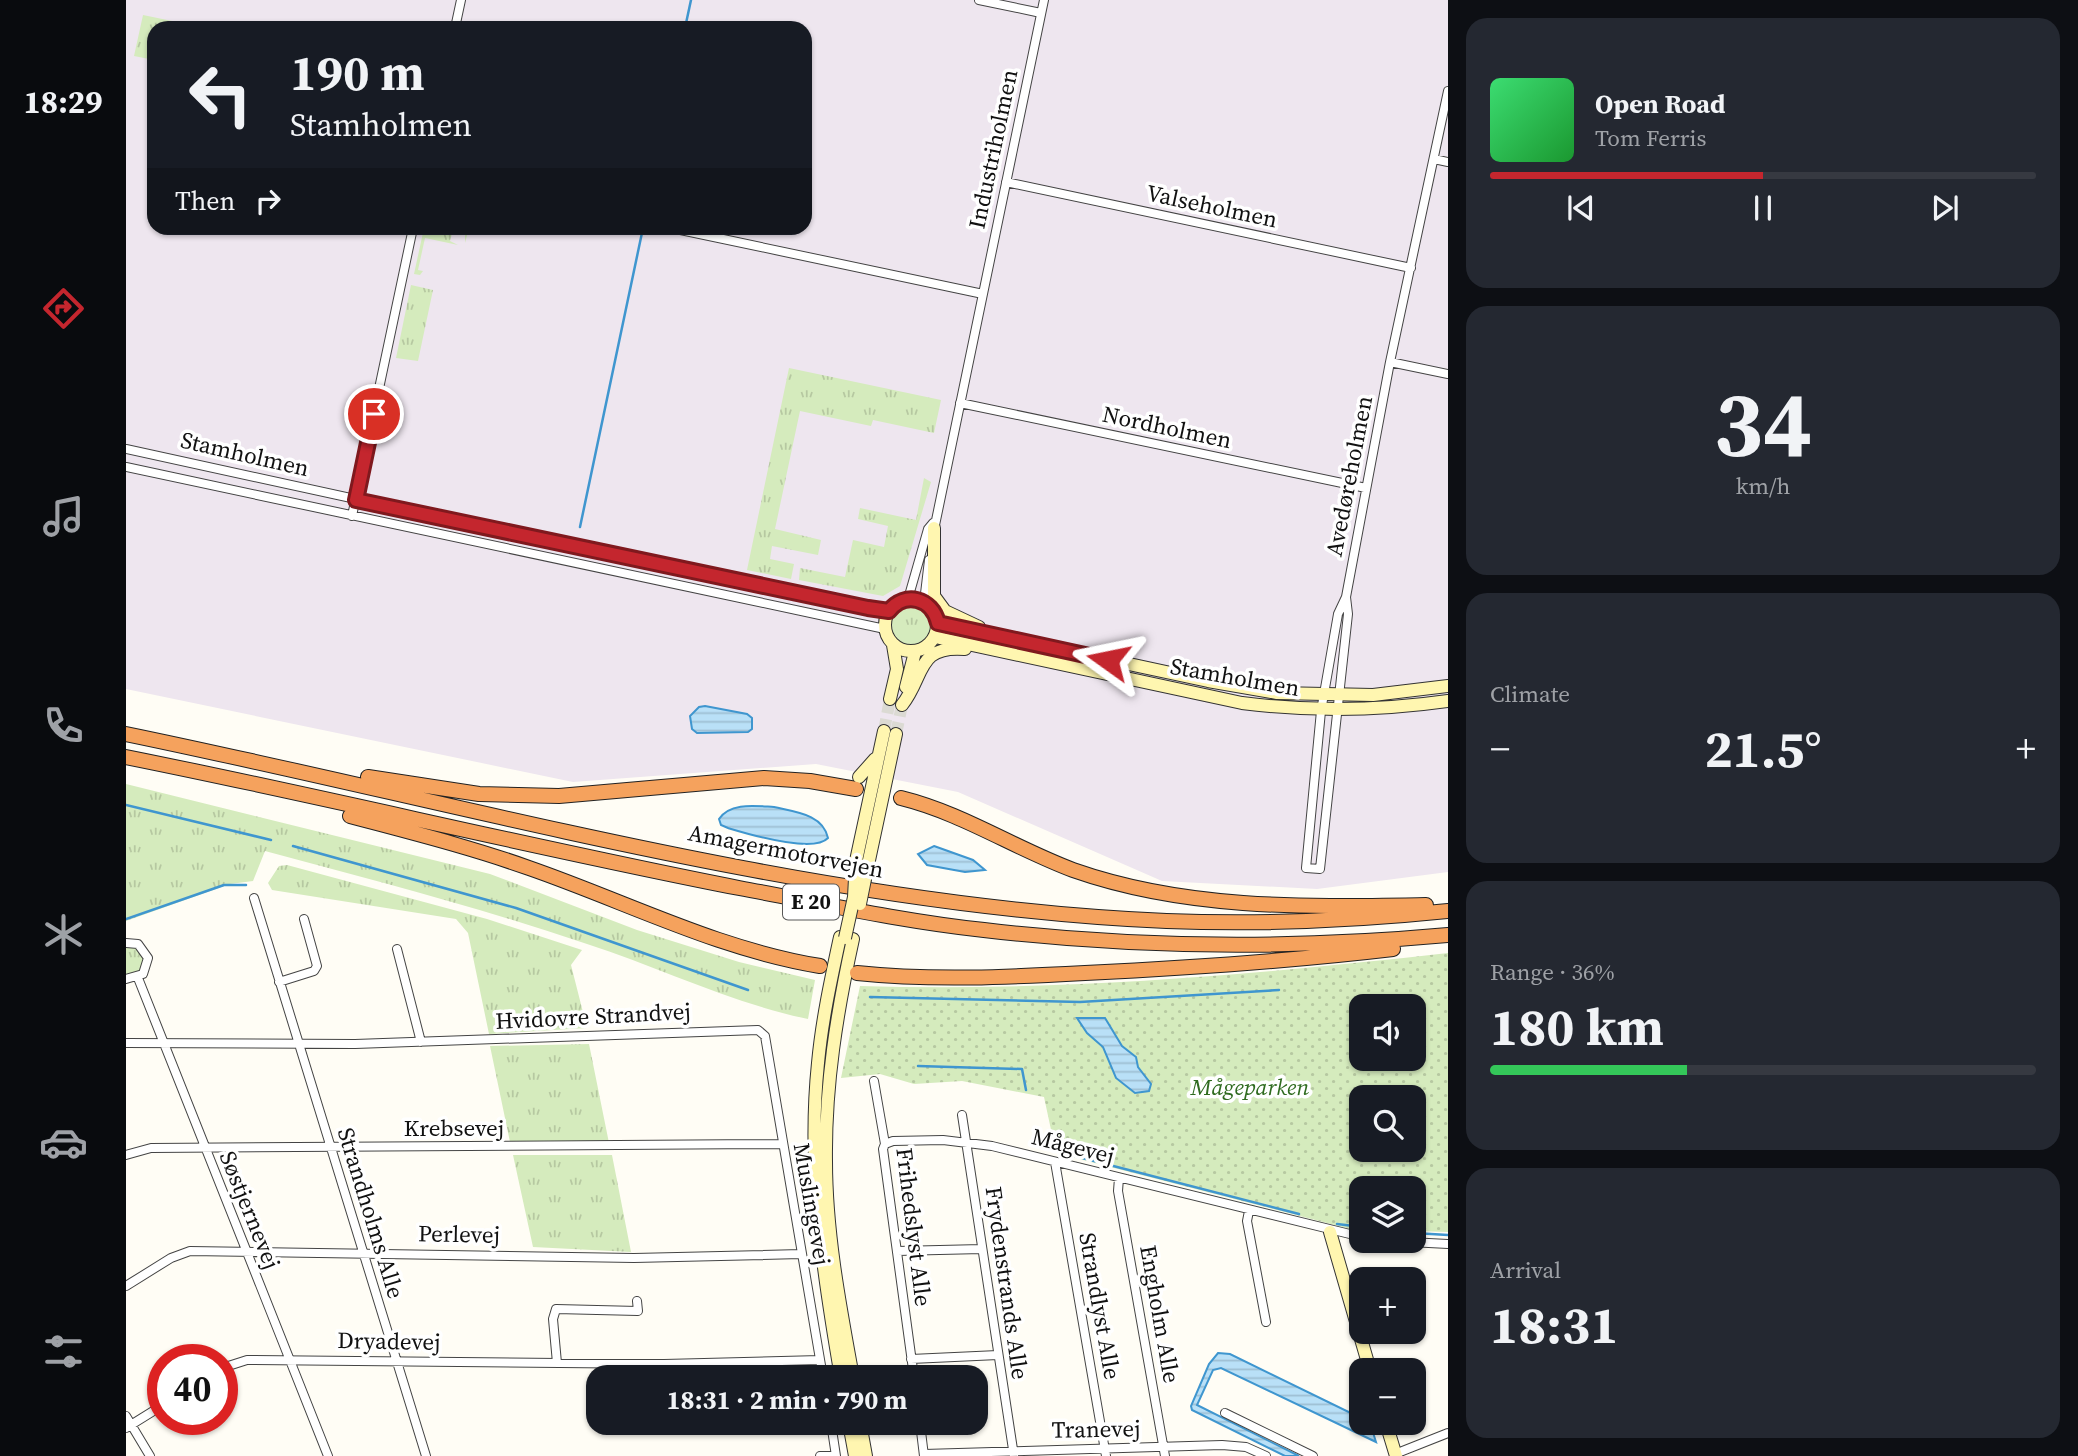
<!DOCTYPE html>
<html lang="en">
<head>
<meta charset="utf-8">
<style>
  body { margin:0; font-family:"Source Serif 4",serif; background:#242831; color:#f1f3f6; height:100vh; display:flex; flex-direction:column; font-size:26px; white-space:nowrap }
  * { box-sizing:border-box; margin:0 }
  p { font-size:23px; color:#9ea1a6 }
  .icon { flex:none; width:38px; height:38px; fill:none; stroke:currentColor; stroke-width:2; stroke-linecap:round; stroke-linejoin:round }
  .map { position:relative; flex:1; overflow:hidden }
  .details { display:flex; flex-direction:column; gap:18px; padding:18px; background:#0d0f14; width:630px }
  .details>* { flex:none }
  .top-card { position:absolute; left:21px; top:21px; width:665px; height:214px; border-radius:21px; box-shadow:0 2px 5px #0004; background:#171b24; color:#f1f3f6; overflow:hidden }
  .controls { position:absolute; left:1223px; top:994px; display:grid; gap:14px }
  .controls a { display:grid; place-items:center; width:77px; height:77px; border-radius:14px; background:#171b24; box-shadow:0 2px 5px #0004; font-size:35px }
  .speed { position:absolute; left:21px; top:1344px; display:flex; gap:14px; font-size:35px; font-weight:700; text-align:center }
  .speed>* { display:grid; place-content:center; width:91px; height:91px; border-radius:50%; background:#171b24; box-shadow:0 2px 5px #0004; line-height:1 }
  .speed .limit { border:10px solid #d22; background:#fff; color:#111 }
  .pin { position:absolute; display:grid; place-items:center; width:60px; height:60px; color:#fff; margin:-30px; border:4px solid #fff; border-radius:50%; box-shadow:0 2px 7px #0007 }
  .me { position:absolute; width:77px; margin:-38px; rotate:282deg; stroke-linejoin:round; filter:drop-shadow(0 0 5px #0008) }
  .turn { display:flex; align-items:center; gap:24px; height:147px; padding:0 28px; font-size:32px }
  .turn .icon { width:91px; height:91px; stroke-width:2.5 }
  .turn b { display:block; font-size:49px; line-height:60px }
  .then { display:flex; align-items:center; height:66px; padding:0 28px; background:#0003; gap:14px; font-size:26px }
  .big { font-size:52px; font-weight:700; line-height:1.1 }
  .details .card { flex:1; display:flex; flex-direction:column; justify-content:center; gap:10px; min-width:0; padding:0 24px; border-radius:21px; background:#242831 }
  .details .dial { align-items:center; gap:0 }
  .dial b { font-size:91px; line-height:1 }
  .song { display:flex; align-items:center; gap:21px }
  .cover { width:84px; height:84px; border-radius:10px; background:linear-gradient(135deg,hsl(140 70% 55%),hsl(130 70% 35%)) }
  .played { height:7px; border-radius:4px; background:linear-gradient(90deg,#c4262e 50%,#363941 50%) }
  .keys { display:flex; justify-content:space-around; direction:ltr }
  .heat { display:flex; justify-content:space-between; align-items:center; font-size:38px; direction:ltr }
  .charge { height:10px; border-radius:5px; background:linear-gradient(90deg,#34c759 36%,#363941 0) }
  .trip { position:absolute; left:460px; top:1365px; width:402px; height:70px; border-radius:21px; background:#171b24; box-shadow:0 2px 5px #0004; font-weight:700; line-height:70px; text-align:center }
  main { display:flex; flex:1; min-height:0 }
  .dock { display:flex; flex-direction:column; width:126px; justify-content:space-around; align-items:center; background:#090b0e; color:#9ea1a6 }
  .dock .icon { width:49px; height:49px }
  .dock .current { color:#c4262e }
  .dock b { font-size:32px; color:#f1f3f6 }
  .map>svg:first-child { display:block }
</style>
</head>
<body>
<main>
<nav class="dock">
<b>18:29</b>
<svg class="icon current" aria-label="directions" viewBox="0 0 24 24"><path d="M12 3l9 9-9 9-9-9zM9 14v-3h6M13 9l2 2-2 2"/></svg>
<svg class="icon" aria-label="music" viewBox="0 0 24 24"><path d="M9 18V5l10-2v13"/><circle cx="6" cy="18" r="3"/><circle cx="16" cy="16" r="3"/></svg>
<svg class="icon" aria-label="phone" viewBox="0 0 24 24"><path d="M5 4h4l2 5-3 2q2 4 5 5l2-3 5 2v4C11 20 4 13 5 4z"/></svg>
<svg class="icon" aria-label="climate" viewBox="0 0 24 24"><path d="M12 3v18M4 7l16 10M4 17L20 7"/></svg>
<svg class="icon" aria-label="car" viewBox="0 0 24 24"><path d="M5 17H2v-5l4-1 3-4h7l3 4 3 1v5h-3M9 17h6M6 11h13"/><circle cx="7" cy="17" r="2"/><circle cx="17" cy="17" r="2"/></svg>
<svg class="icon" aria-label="filters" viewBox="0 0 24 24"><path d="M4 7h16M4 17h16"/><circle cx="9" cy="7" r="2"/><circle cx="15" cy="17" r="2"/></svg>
</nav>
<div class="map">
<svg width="1322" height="1456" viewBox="0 0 1322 1456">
  <defs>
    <pattern id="grass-tufts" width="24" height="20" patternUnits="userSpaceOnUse" patternTransform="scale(1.75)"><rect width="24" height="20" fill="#d5ebbd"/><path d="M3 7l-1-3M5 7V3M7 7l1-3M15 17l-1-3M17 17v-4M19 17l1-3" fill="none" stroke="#b6c8a1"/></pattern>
    <pattern id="park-dots" width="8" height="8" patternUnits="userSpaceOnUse" patternTransform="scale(1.75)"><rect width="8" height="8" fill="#d5ebbd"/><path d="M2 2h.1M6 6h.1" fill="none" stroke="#b6c8a1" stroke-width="1.8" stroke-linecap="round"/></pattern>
    <pattern id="water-rules" width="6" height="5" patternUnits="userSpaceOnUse" patternTransform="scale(1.75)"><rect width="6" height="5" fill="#b9e0f7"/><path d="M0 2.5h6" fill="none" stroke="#9ebfd3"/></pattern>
  </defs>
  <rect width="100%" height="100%" fill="#fffdf5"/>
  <path fill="#eee6ef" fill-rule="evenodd" d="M0 0H1322V872L1191 889 1036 881 832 792 690 764 447 782 0 689ZM28 28H679V228H28Z"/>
  <path fill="url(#grass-tufts)" d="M17 15 80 28H28V60L8 56Z
    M298 228H343L339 243V233L327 230 324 241 332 245 299 238 292 270 297 271 294 275 288 274Z
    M285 285 307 290 292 361 270 358Z
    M663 368 815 400 808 433 747 420 745 426 674 411 649 529 695 540 692 555 646 546 644 559 668 564 665 579 621 570Z
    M798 478 805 482 774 586 757 596 673 580 674 568 719 577 727 540 758 547 762 526 732 519 734 508 790 520Z
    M764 626a21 21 0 1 1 42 0a21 21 0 1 1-42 0Z
    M0 784 364 874 511 930 613 962 689 980 682 1019C605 1003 535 968 461 944 355 908 247 880 139 851L127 881 104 884 0 921Z
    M161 865 361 919 456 950 445 965 461 1028 363 1034 342 933 330 919 146 890 142 883 153 866Z
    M0 946H8L19 958 13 973 0 975Z
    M463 1044 483 1143 384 1142 364 1046Z
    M387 1155H486L505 1252 407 1247Z"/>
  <path fill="url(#park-dots)" fill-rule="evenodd" d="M1322 953V1232L1288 1231V1188H1236L1235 1230H1228L930 1153 918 1097 836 1081 788 1084 754 1074 715 1078 734 986C932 992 1126 975 1322 953ZM1236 1006H1288V1059H1236ZM1236 1097H1288V1150H1236Z"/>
  <path fill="url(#water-rules)" stroke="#3f96cf" stroke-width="2" d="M579 706 621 714 626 718V729L622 732 571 733 566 729 564 716 573 707Z
    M648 807C669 812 697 814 702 838 687 854 622 834 602 828L595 825 593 819C604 802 630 806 648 807Z
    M808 846 847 860 859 870 839 872 801 865 792 854Z
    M951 1018H979L996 1046 1010 1057 1012 1067 1025 1084 1023 1091 1009 1093 990 1078 977 1047 961 1033Z
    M1092 1353 1104 1354 1235 1418 1236 1423H1244L1250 1442 1095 1368 1087 1370 1071 1405 1173 1456H1159L1066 1410 1065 1406 1083 1364Z"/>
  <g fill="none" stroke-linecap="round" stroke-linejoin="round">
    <path stroke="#3f96cf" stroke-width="2.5" d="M559 28 565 0
      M454 527 517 228
      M0 805 145 840
      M167 846 390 908 622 990
      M0 919 98 885H120
      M744 997 954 1002 1153 990
      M792 1066 896 1069 900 1090
      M937 1153 1173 1214
      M1211 1224 1236 1227
      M1288 1233 1322 1235"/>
    <path stroke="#dbdad3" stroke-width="12" stroke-dasharray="12 6" stroke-linecap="butt" d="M758 731 764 699
      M770 734 776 705"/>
    <defs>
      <path id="street" d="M853 0 915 13
        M329 28 335 0
        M1308 159 1322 162
        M880 182 1285 268
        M545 228 857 294
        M1264 362 1322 374
        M834 403 1240 488
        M0 449 491 556 763 611
        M0 467 759 629
        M226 516 287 228
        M808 530 918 0
        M1220 597 1222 614 1194 869 1180 868 1195 711 1212 614 1220 597 1264 362 1322 91
        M782 599 802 529 807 523
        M798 602 803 560
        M128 898 300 1456
        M0 943 12 944 22 958 17 974 0 979
        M271 949 295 1042
        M12 978 202 1456
        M153 982 188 971 191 966 178 919
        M0 1043 229 1044 632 1030 639 1036 697 1377
        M748 1081 759 1144 757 1149 788 1377
        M836 1115 888 1456
        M759 1144 767 1141 817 1140 866 1146 1236 1237
        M0 1155 25 1148 657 1144
        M929 1162 980 1456
        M993 1178 992 1191 1039 1456
        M1123 1211 1121 1221 1140 1322
        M1264 1241 1322 1244
        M771 1251 856 1249
        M0 1286 45 1258 64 1251 508 1258 675 1254
        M785 1359 872 1355
        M431 1363 427 1319 430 1309 512 1311 511 1301
        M96 1368 121 1360 538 1364 694 1360
        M1099 1413 1187 1456
        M0 1416 24 1456
        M705 1423 710 1456
        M794 1423 798 1456
        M0 1428 37 1405
        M798 1454 1096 1445 1120 1447 1140 1456
        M1269 1454 1322 1433
        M694 1456H710"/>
      <path id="secondary" d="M808 528V596L819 611 853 627
        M759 625a26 26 0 1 1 52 0a26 26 0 1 1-52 0Z
        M812 623 1082 681 1151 693 1247 695 1322 686
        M809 637 1116 703C1186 712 1252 711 1322 701
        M780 687 789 652
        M764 699 771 669 767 645
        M776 705C799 676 790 645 839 649
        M733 777 749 759
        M728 870 758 731
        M739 879 770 734
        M714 937C705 979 696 1020 692 1063 681 1169 697 1273 715 1377
        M1204 1232 1244 1370
        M727 1377C714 1306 700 1233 700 1161 699 1085 711 1012 727 939
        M723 1423 729 1456
        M734 1423 740 1456
        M1260 1423 1270 1456"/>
      <path id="highway" d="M0 734C321 800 646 893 972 917 1089 926 1206 923 1322 911
        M0 757C205 798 408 848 613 888 694 903 775 921 858 930 1011 948 1168 949 1322 935
        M242 777 353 794 433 796 638 778 684 781 730 789
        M775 798C836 813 888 848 947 870 1061 910 1180 907 1300 905
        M224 816C284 832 344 847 403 868 501 902 591 949 694 966
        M731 973C807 981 884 977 959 973 1062 968 1165 961 1267 949"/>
    </defs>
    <use href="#street" stroke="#444" stroke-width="10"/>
    <use href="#secondary" stroke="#333" stroke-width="14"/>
    <use href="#highway" stroke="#222" stroke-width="16"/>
    <use href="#street" stroke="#fff" stroke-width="8"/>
    <use href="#secondary" stroke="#fff6b0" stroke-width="12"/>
    <use href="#highway" stroke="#f5a25d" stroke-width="14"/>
    <defs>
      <path id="secondary-bridge" d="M734 904 739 879
        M719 938 728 897 730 860"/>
    </defs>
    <use href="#secondary-bridge" stroke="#333" stroke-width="14" stroke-linecap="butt"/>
    <use href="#secondary-bridge" stroke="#fff6b0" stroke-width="12"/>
  </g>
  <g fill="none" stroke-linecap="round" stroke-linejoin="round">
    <defs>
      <path id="route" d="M248 414 230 500 742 608 763 611C779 591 806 598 812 623L982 660"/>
    </defs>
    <use href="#route" stroke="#7f191e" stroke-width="18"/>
    <use href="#route" stroke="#c4262e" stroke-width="12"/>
  </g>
  <g text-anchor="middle" stroke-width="7" stroke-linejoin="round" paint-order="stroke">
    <rect fill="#fff" stroke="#585858" stroke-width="2" x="657" y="884.5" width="56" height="35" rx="5"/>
    <g font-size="21" font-weight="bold" fill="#111">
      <text x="685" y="909">E 20</text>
    </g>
    <g font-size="23" fill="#111" stroke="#fff">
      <text transform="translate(867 149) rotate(-78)" y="8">Industriholmen</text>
      <text transform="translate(1086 206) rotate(12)" y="8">Valseholmen</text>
      <text transform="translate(1041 427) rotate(12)" y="8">Nordholmen</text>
      <text transform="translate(119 454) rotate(13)" y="8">Stamholmen</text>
      <text transform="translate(1223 476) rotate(-79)" y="8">Avedøreholmen</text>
      <text transform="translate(1109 677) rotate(10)" y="8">Stamholmen</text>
      <text transform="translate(660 851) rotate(11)" y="8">Amagermotorvejen</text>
      <text transform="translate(467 1016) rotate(-3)" y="8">Hvidovre Strandvej</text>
      <text x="328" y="1136">Krebsevej</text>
      <text transform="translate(947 1146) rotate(14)" y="8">Mågevej</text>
      <text transform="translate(686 1204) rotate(80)" y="8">Muslingevej</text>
      <text transform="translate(124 1210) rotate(68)" y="8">Søstjernevej</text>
      <text transform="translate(245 1213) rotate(73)" y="8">Strandholms Alle</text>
      <text transform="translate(788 1227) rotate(83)" y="8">Frihedslyst Alle</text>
      <text transform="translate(333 1234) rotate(1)" y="8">Perlevej</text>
      <text transform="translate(881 1283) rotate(82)" y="8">Frydenstrands Alle</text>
      <text transform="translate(974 1306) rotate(80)" y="8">Strandlyst Alle</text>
      <text transform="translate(1034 1314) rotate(80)" y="8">Engholm Alle</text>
      <text transform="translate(263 1341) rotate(1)" y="8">Dryadevej</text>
      <text transform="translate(970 1429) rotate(-1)" y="8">Tranevej</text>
    </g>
    <g font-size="23" font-style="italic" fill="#2f6b1f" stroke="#fff">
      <text x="1124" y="1095">Mågeparken</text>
    </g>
  </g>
</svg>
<div class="controls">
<a><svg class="icon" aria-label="sound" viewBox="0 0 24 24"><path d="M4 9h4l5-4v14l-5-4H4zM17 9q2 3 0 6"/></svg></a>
<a><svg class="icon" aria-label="search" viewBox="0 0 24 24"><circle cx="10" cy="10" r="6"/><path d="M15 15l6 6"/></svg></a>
<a><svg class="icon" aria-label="layers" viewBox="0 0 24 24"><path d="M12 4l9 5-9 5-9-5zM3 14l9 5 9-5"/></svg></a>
<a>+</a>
<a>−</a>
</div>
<div class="speed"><div class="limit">40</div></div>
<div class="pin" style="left:248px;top:414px;background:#d93025"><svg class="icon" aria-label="arrive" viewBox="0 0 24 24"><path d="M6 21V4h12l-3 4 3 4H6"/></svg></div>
<svg class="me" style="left:982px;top:660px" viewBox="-20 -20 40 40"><path d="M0-17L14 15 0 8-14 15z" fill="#c4262e" stroke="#fff" stroke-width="4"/></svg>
<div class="trip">18:31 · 2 min · 790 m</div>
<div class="top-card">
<div class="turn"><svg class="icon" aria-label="left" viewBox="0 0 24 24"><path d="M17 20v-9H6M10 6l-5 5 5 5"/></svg><div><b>190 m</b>Stamholmen</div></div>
<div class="then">Then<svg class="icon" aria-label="right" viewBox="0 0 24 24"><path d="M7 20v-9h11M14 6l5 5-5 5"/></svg></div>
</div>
</div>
<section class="details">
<div class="card">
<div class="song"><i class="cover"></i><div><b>Open Road</b><p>Tom Ferris</p></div></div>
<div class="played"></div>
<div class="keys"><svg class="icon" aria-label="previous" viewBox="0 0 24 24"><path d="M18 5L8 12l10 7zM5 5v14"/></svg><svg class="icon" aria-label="pause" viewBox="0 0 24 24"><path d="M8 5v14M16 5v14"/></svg><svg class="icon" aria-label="next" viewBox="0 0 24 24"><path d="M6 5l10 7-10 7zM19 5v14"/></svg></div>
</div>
<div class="card dial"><b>34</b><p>km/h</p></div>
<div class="card"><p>Climate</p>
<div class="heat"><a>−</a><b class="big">21.5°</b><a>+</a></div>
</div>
<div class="card"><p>Range · 36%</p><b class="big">180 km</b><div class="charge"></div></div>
<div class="card"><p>Arrival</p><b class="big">18:31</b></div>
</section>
</main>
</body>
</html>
